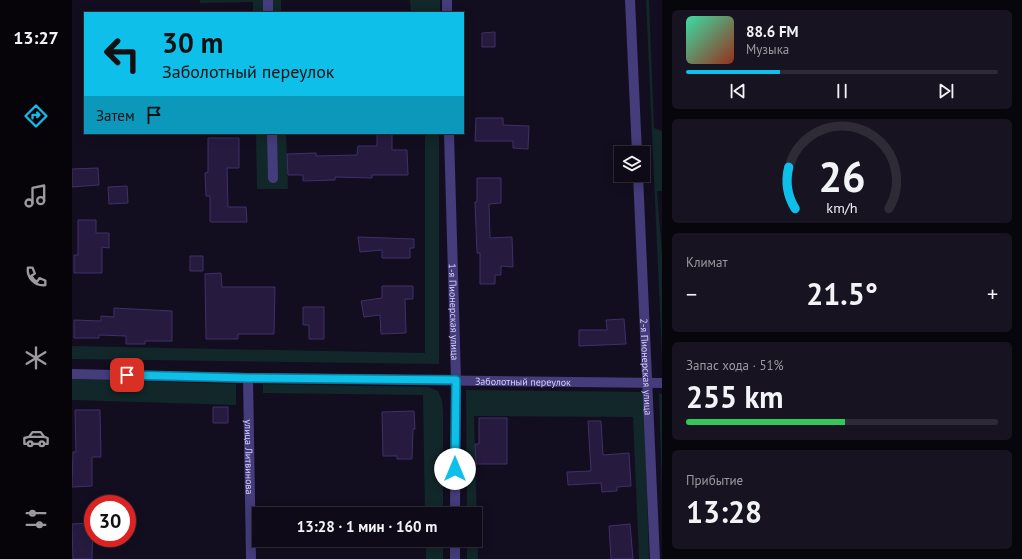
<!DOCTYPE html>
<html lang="ru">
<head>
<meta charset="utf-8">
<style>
  body { margin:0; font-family:"PT Sans",sans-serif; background:#171320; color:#f1f3f6; height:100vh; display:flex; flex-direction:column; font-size:15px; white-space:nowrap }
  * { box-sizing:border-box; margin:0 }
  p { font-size:13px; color:#9b9aa1 }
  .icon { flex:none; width:22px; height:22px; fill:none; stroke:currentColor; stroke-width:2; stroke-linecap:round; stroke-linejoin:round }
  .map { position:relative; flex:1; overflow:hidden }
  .side { display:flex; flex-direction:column; gap:10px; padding:10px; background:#08060d; width:360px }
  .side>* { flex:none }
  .banner { position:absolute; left:12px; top:12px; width:380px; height:122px; border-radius:0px; box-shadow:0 2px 10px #0003,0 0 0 1px #2e2b36; background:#0ebfe9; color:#111; overflow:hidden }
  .controls { position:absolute; left:542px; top:146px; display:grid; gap:8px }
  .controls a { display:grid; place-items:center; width:36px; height:36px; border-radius:0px; background:#0e0a17; box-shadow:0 2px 10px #0003,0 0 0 1px #2e2b36; font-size:20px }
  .speed { position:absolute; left:12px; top:495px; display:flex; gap:8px; font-size:20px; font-weight:700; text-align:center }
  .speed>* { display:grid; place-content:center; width:52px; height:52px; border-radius:50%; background:#0e0a17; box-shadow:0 2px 10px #0003,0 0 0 1px #2e2b36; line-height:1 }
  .speed .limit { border:6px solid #d22; background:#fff; color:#111 }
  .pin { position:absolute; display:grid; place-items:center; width:34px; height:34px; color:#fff; margin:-17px; border-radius:8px; box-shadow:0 2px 6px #0006 }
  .me { position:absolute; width:44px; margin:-22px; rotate:0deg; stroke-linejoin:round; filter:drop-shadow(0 0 3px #0008) }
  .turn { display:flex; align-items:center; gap:14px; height:84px; padding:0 12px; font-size:18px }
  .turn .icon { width:52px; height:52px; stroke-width:2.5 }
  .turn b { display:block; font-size:28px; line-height:34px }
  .then { display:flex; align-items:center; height:38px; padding:0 12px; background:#0003; gap:8px; font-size:15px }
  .big { font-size:30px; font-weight:700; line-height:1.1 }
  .side .tile { flex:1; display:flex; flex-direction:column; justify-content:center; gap:6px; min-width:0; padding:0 14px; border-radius:6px; background:#171320 }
  .side .dial { align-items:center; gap:0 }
  .dial svg { height:104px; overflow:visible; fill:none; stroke:#2e2b36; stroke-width:7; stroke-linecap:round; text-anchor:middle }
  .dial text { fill:#f1f3f6; stroke:none }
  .song { display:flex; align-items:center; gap:12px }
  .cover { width:48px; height:48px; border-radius:6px; background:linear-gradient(135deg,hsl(160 70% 55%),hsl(10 70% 35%)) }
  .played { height:4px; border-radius:2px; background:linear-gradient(90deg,#0ebfe9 30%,#2e2b36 30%) }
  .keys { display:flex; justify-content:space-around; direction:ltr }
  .heat { display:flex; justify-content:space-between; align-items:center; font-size:22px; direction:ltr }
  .charge { height:6px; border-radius:3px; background:linear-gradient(90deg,#34c759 51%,#2e2b36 0) }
  .trip { position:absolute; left:180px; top:507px; width:230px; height:40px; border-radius:0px; background:#0e0a17; box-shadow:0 2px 10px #0003,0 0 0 1px #2e2b36; font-weight:700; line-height:40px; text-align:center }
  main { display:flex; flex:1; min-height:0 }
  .tab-bar { display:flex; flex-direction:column; width:72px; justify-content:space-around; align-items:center; background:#060409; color:#9b9aa1 }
  .tab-bar .icon { width:28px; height:28px }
  .tab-bar .current { color:#0ebfe9 }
  .tab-bar b { font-size:18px; color:#f1f3f6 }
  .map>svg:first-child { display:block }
</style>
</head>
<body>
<main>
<nav class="tab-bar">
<b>13:27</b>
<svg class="icon current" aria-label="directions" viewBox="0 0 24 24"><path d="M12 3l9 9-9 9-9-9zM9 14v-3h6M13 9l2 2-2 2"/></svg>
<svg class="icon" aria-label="music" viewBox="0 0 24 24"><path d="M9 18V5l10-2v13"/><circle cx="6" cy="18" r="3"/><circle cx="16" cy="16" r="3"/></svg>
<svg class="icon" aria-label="phone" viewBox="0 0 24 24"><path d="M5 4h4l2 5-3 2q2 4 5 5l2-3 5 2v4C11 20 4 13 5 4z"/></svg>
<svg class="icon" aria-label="climate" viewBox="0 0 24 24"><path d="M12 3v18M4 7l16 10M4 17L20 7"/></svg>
<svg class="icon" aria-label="car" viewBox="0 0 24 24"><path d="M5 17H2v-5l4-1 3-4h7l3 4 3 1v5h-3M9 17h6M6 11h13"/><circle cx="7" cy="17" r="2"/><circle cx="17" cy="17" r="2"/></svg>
<svg class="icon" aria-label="filters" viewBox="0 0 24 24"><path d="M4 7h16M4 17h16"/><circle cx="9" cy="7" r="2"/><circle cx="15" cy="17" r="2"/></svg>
</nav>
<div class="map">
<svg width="590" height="559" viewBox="0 0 590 559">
  <rect width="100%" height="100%" fill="#120e1f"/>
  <path fill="#112729" d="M128 0H209V13H181V2L128 3Z
    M338 0H368V13H339Z
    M574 0H577L582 128 590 131V191H585L590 255V357Z
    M184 133H214L216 189H185Z
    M353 133H367V364L0 359V346L353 353Z
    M0 379 164 384V405L0 400Z
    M191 384 356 387 366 391 370 400 371 412V514H353L351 395 191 393Z
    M394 390 572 392 577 559H567L561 417 402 416 406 559H395V540H403V514H395Z
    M587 394H590V495Z
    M354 540H371V559H354Z"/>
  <path fill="#261b3f" stroke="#402f69" d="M423 32V47H410V33Z
    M404 118H431V125L457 126 456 149 441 148V141H403Z
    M305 133H320V150H335L336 175H300V178L263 177V180L231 181V175H216L215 154 244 153V156L285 155 286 146H305Z
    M136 138H167V168H155L156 207H174L175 222H138V196H134L133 173 136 172Z
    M26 168 27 185 0 187V169Z
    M405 178H429V203L417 204 418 238 440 237 441 267 429 266V275H423V284H408V253H405L403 202H405Z
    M55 186 56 203 37 204 36 187Z
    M6 220H24V233H37V248L30 247V273H2V255H6Z
    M286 237 342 239V248H338V258H310V250L288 252Z
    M118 256H131V271H118Z
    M149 273 150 287H203L202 334H166V339H134L133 274Z
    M310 286H341V299H333L334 333 309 334 308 315 292 317 289 301 310 298Z
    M231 307H252V339H237V325H231Z
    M42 308 100 311V341H73V344H54V336L27 335V338H2V320L29 321V316L42 317Z
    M552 319 554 344 507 346V330H535L534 320Z
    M141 407H156V423H141Z
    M3 410H28L29 457H20V486L0 487 1 452H4Z
    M342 411 343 429H341L340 459H325V456H311L310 412Z
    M407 418H435V464H404L403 444H407Z
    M516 421H529L531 455 557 453 559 486 545 487V491L530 492 529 483 496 485 495 472 519 471Z
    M21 523 20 559H1L0 524Z
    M558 524 561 559H539L537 526Z"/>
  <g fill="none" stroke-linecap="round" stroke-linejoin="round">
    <g stroke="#443c7b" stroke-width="10">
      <path d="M196 0V13"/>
      <path d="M375 0V13"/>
      <path d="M558 0 565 153"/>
      <path d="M200 133 201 178"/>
      <path id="s1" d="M377 133 384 380 383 514"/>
      <path id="s2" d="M566 175 583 559"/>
      <path id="s3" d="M0 374 176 378 590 383"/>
      <path id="s4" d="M176 378 179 559"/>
      <path d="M383 559V540"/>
    </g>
  </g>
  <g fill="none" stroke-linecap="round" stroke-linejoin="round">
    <defs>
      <path id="route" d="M55 375 176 378 384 380 383 469"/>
    </defs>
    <use href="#route" stroke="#097c97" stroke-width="10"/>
    <use href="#route" stroke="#0ebfe9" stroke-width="7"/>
  </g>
  <g text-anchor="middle" stroke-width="4" stroke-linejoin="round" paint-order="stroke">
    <g font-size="10" fill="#d8cffc" stroke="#120e1f">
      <text dy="4" stroke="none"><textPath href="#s1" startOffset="179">1-я Пионерская улица</textPath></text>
      <text dy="4" stroke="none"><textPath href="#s2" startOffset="192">2-я Пионерская улица</textPath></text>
      <text dy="4" stroke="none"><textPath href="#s3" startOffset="451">Заболотный переулок</textPath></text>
      <text dy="4" stroke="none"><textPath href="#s4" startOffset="79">улица Литвинова</textPath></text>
    </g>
  </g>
</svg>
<div class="controls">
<a><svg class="icon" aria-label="layers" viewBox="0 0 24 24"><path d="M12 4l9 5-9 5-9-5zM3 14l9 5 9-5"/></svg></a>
</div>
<div class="speed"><div class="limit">30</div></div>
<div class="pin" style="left:55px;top:375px;background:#d93025"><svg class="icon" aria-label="arrive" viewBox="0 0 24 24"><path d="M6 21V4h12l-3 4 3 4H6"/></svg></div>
<svg class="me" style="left:383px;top:469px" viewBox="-20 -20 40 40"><circle r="19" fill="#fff"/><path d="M0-13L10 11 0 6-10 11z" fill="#0ebfe9"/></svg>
<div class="trip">13:28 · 1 мин · 160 m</div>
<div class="banner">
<div class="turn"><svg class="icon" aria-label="left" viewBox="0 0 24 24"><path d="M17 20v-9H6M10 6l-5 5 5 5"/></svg><div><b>30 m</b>Заболотный переулок</div></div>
<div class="then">Затем<svg class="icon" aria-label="arrive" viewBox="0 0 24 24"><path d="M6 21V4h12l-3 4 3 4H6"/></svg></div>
</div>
</div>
<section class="side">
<div class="tile">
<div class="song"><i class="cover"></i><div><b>88.6 FM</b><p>Музыка</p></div></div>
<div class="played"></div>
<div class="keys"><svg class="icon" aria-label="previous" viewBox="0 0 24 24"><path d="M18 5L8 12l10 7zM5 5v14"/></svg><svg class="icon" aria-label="pause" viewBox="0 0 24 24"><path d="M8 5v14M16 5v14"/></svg><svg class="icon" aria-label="next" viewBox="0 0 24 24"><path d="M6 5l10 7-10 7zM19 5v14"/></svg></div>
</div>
<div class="tile dial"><svg viewBox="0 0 100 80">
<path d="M14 69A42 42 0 1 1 86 69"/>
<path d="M14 69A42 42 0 0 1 9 37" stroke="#0ebfe9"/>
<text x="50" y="56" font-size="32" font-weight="700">26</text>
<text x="50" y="72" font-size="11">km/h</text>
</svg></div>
<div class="tile"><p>Климат</p>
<div class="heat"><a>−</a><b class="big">21.5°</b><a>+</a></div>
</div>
<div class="tile"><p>Запас хода · 51%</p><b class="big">255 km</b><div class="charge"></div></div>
<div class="tile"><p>Прибытие</p><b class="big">13:28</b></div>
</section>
</main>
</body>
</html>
